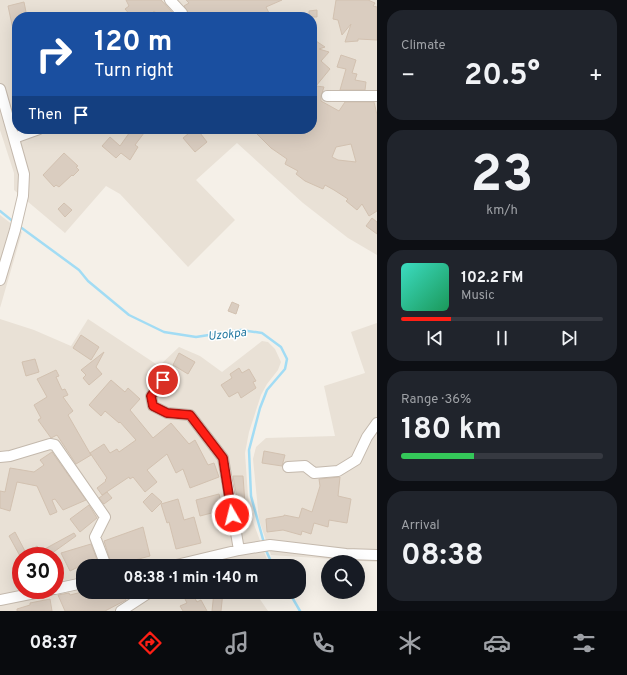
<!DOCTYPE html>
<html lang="en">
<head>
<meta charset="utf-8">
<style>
  body { margin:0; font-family:Overpass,sans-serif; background:#20242c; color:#f1f3f6; height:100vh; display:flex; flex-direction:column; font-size:15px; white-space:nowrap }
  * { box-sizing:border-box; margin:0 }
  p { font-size:13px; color:#9ea1a6 }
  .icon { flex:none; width:22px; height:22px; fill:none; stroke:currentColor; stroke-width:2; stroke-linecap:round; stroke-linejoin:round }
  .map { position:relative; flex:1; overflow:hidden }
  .panel { display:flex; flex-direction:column; gap:10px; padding:10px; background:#0d0f14; width:250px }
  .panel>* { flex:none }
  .top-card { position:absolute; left:12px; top:12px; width:305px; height:122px; border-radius:16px; box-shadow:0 4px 16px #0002; background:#1a4fa0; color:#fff; overflow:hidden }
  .buttons { position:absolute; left:321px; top:555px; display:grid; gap:8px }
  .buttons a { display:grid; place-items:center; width:44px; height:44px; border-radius:50%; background:#171b24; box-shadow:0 4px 16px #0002; font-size:20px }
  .speed { position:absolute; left:12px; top:547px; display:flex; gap:8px; font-size:20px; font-weight:700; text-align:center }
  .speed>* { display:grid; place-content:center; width:52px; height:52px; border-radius:50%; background:#171b24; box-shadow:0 4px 16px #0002; line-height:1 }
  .speed .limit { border:6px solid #d22; background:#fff; color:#111 }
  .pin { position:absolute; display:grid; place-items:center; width:34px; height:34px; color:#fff; margin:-17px; border:2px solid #fff; border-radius:50%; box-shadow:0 1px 4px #0007 }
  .me { position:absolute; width:44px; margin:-22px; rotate:352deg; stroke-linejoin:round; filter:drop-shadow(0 0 3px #0008) }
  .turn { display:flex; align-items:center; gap:14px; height:84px; padding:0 16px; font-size:18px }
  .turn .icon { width:52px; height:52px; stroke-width:2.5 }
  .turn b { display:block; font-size:28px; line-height:34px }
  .then { display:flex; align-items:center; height:38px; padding:0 16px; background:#0003; gap:8px; font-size:15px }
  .big { font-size:30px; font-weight:700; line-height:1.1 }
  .panel .tile { flex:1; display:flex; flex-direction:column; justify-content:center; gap:6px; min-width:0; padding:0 14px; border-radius:16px; background:#20242c }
  .panel .dial { align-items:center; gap:0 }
  .dial b { font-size:52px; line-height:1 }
  .song { display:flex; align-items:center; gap:12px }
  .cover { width:48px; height:48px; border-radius:6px; background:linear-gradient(135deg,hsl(170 70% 55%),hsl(150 70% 35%)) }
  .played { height:4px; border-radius:2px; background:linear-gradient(90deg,#ff1f15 25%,#363941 25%) }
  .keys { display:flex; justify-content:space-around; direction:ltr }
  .heat { display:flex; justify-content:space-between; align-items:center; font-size:22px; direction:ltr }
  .charge { height:6px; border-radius:3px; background:linear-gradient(90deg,#34c759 36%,#363941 0) }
  .trip { position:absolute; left:76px; top:559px; width:230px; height:40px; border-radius:16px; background:#171b24; box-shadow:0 4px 16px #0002; font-weight:700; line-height:40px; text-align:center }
  .dock { display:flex; height:64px; justify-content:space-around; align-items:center; background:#090b0e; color:#9ea1a6 }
  .dock .icon { width:28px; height:28px }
  .dock .on { color:#ff1f15 }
  .dock b { font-size:18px; color:#f1f3f6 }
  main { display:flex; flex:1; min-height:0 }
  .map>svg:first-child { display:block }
</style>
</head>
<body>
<main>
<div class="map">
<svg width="377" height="611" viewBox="0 0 377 611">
  <rect width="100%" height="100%" fill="#f5f0e8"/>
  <path fill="#e9e1d6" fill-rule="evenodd" d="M0 0H377V255L348 238 303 203 237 143 196 180 235 220 188 267 120 194 106 186 65 233 14 190V173L0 130ZM17 17H312V129H17Z
    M0 215 22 232 0 308Z
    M0 319 34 330 71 346 88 319 159 366 179 347 200 356 222 372 262 341 268 342 275 349 281 362 278 370 267 384 261 395 249 432 245 453 248 496 252 519 268 562 261 566H83V592H255L268 611H0ZM21 556H55V590H21Z
    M377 323V562L271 555 259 520 253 459 256 447 266 438 335 436 324 386 365 373 351 332Z"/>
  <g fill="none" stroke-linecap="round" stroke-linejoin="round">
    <path stroke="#a2dcf4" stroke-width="2.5" d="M0 211 15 223
      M19 226 79 270 88 281 129 315 164 332 196 337 241 330 262 333 281 347 287 359 285 369 267 390 260 408 249 450 251 496 264 543
      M265 548 273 566
      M289 592 300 611"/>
  </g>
  <path fill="#dacdc0" stroke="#d2c1b0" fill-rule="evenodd" d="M126 0H161L175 15V17H161L154 11 149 16 145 12 139 17H132L125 9 129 6Z
    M186 0H282L266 7 271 17H191L184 6 189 3Z
    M336 0H368L375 3 373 6 377 7V40L358 39V41L345 42 351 24 342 35 338 20 333 19Z
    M24 2 27 17H17V34H14L8 6Z
    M317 10V17H309V11Z
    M316 41 325 47 319 49 329 52 321 61 330 69 316 86 324 87 321 96V101L339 111 345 102H374L377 115V211L369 216 362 204 357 210 346 201 348 199 334 190 325 185 323 189 305 181 296 174 298 171 285 164 287 159 271 148 252 129H312V47ZM351 144 356 162 338 160 332 157 336 147Z
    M341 55 356 60 352 73 357 74 355 80 366 82 365 90H340L346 69 337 67Z
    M132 129H147L135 145 138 147 130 160 121 153 116 158 102 146 110 137 120 146Z
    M194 129H197L207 142 195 152 183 138Z
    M64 153 78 166 76 167 79 170 73 176 72 175 59 187 56 185 54 187 43 175Z
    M64 203 72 210 65 217 58 209Z
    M372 218 377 222V234L366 226Z
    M232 302 239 305 236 314 228 311Z
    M81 335 99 347 91 360 73 348Z
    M104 352 96 367 102 374 89 385 83 378 86 375 81 370Z
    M179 353 195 362 188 374 173 365Z
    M35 359 39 372 26 376 22 362Z
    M239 368 242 373 249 369 256 381 253 382 256 388 241 398 238 392 229 397 221 385 232 378 230 374Z
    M56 370 59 376 56 377 62 390 65 389 68 395 63 397 73 411 68 415 91 455 76 464 57 435 51 438 38 420 41 418 34 405 47 397 37 379Z
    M111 380 125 392 128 388 140 399 130 410 153 438 171 423 189 444 195 440 208 465 214 463 219 477 190 488 183 469 176 473 167 454 147 470 157 482 145 492 133 477 130 479 129 477 102 495 97 488 106 481 105 480 107 478 90 453 104 444 110 453 117 449 119 452 136 440 120 422 119 423 105 411 101 416 89 405Z
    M264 451 285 455 282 466 262 463Z
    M52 452 86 500 63 510 55 499 52 500 57 512 50 515 37 486 17 482 10 511 0 508V491L5 492 10 468 34 472 44 465 40 460Z
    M233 476H243L245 504H238Z
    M340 477 338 496 351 499 347 523 329 520 328 527 314 523 311 534 302 531 301 535 283 530 267 532 266 519 284 516V515L299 518 302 508 312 512 320 486 319 479Z
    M107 492 112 498 104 504 99 498Z
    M152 493 162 502 152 512 143 502Z
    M219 494 223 510 200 516 196 500Z
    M178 499 184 520 194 517 201 543 176 549 169 522 167 523 161 504Z
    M89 505 97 518 80 532 70 519Z
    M143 527 150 556 131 561 132 563 123 566H112L104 541Z
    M15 532 26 553 37 546 41 551 74 533 76 536 48 556H20L9 536Z
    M91 544 99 565 80 566 70 571 61 553Z
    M82 592H103L104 594 110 592H123L126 600 105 611H65L58 595 69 593 70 595Z
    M214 592H223L221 611H212Z
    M193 595 197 602 201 600 207 611H183L180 606 187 603 185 599Z
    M50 599 52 611H17V609L30 605V603Z"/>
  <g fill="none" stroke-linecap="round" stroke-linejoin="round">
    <defs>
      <path id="minor" d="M170 0 182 13 181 17
        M0 89 24 174 23 196 15 230 0 280
        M327 96H377
        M14 138 39 129
        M163 380 151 396 153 406 167 413 190 415 223 458 239 550
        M0 457 10 456 50 444 55 445 105 517 95 537 106 566
        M288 467 305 466 314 473 338 471 356 460 367 437 377 423
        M172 566 239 550 270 545 346 554 377 555
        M55 589 83 583
        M0 600 50 590
        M121 611 150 592"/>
    </defs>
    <use href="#minor" stroke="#c4b9ad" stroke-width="12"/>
    <use href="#minor" stroke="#fff" stroke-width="10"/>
  </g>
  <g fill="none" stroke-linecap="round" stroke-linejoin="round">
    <defs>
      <path id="route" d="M163 380 151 396 153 406 167 413 190 415 223 458 232 515"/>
    </defs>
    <use href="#route" stroke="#a6140e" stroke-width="10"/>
    <use href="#route" stroke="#ff1f15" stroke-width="7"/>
  </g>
  <g text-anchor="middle" stroke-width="3" stroke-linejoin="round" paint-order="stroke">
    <g font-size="12" font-style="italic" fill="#257aa2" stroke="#fff">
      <text transform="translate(227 334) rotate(-6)" y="4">Uzokpa</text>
    </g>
  </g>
</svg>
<div class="buttons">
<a><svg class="icon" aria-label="search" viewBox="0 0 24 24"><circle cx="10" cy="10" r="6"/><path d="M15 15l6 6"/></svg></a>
</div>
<div class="speed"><div class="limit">30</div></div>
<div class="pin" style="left:163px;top:380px;background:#d93025"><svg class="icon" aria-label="arrive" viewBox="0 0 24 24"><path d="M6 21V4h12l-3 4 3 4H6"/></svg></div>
<svg class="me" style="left:232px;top:515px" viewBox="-20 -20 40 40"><circle r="17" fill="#ff1f15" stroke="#fff" stroke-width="3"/><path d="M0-11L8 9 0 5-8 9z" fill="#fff"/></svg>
<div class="trip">08:38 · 1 min · 140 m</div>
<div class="top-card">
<div class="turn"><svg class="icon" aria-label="right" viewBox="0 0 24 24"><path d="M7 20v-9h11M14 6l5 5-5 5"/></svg><div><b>120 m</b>Turn right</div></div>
<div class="then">Then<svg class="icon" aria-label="arrive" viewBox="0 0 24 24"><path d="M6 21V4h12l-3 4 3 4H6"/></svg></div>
</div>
</div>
<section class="panel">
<div class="tile"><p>Climate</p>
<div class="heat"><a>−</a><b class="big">20.5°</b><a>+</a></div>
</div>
<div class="tile dial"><b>23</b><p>km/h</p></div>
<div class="tile">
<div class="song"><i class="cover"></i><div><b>102.2 FM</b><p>Music</p></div></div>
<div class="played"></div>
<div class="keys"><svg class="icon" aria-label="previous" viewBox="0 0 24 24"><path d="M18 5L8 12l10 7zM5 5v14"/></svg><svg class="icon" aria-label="pause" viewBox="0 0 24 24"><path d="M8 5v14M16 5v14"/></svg><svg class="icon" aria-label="next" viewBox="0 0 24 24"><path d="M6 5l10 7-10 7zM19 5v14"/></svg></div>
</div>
<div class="tile"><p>Range · 36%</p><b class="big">180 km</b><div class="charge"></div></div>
<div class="tile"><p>Arrival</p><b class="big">08:38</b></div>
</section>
</main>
<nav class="dock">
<b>08:37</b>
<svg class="icon on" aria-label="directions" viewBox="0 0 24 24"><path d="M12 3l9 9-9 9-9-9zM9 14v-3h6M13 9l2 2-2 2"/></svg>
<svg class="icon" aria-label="music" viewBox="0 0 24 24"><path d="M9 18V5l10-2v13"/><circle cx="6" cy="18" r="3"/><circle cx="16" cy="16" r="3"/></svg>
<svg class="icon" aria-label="phone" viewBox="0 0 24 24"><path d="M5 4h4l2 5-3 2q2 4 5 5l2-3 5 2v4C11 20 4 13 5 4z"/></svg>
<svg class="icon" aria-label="climate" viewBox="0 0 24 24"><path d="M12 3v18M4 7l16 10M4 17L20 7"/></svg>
<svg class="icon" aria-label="car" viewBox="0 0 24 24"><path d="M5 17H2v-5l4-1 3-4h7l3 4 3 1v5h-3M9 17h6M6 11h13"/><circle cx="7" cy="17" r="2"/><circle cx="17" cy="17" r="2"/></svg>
<svg class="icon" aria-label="filters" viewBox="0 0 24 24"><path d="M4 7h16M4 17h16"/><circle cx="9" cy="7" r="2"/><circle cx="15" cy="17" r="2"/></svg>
</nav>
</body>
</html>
